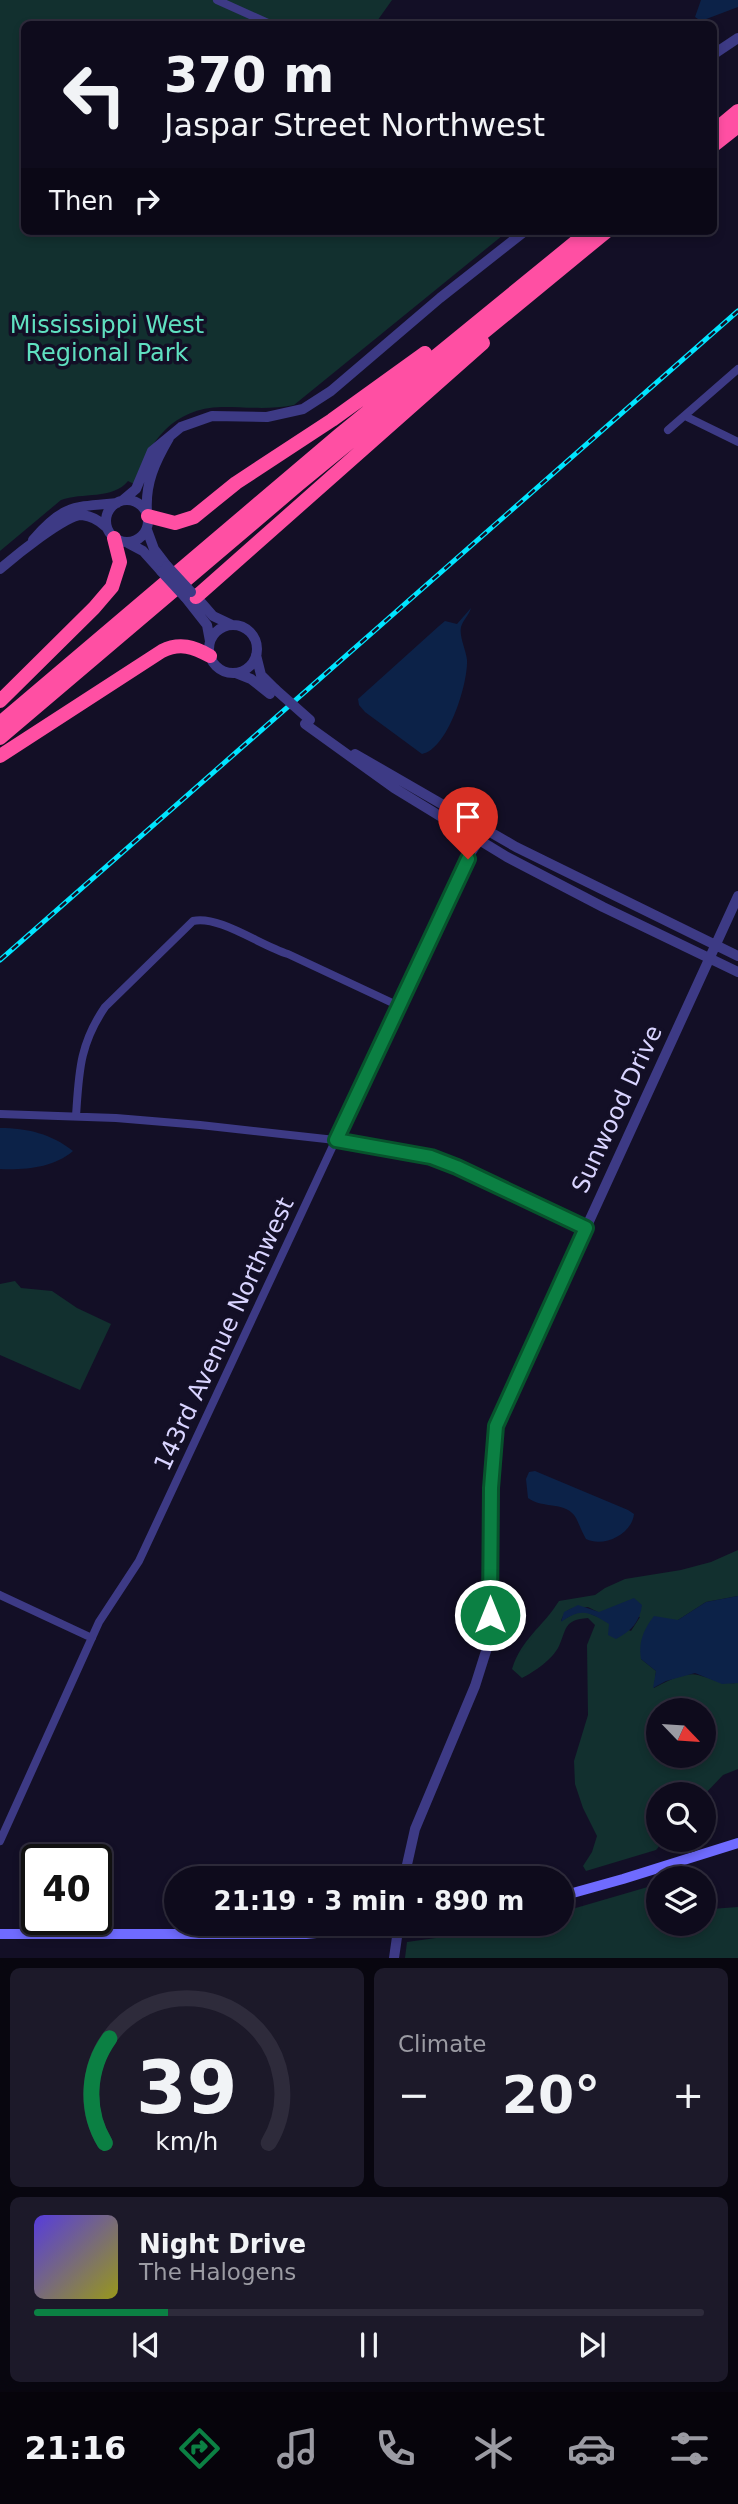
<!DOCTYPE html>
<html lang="en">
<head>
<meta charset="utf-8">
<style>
  body { margin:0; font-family:"DejaVu Sans",sans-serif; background:#1c1929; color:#f1f3f6; height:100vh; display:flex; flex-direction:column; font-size:26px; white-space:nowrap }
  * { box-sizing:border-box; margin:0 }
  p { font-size:23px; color:#9b9ba3 }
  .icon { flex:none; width:38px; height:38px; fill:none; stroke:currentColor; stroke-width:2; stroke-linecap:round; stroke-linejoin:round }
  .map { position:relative; height:1958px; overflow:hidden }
  .drawer { display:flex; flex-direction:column; gap:10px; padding:10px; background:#08060f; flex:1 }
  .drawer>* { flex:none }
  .hud { position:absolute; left:21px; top:21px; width:696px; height:214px; border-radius:10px; box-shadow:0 4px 10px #0003,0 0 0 2px #2e2b3b; background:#0e0b1c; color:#f1f3f6; overflow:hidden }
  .needle { width:46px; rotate:115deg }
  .buttons { position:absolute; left:646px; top:1698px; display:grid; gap:14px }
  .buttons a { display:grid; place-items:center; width:70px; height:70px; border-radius:50%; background:#0e0b1c; box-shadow:0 4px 10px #0003,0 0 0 2px #2e2b3b; font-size:35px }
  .speed { position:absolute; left:21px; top:1844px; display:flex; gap:14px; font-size:35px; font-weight:700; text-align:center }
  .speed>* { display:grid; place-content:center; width:91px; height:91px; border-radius:50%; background:#0e0b1c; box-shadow:0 4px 10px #0003,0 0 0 2px #2e2b3b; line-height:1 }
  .speed .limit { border:4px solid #111; border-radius:10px; background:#fff; color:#111 }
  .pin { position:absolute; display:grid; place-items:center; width:60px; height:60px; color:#fff; margin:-72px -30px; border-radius:50% 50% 50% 0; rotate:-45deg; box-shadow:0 0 7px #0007 }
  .pin .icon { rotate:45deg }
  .me { position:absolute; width:77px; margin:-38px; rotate:0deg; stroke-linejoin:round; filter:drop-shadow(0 0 5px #0008) }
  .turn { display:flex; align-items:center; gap:24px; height:147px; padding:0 28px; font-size:32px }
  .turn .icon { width:91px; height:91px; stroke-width:2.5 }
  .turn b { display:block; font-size:49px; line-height:60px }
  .then { display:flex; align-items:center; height:66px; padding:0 28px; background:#0003; gap:14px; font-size:26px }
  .big { font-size:52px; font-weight:700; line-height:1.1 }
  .drawer .widget { flex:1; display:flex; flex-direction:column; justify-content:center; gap:10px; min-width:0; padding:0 24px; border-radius:10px; background:#1c1929 }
  .drawer .dial { align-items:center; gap:0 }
  .dial svg { height:182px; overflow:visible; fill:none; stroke:#2e2b3b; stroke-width:7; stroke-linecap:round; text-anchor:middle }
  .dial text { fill:#f1f3f6; stroke:none }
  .song { display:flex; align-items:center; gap:21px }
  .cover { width:84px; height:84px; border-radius:10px; background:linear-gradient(135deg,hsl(250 70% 55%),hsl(60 70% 35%)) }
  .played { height:7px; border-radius:4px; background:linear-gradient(90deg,#0b8043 20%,#2e2b3b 20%) }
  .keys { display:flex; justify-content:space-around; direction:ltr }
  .heat { display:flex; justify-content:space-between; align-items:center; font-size:38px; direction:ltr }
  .drawer .tiles { flex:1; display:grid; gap:10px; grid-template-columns:1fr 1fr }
  .widget:last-child { grid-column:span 2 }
  .trip { position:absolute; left:164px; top:1866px; width:410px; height:70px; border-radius:35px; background:#0e0b1c; box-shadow:0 4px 10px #0003,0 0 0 2px #2e2b3b; font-weight:700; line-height:70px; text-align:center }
  .tab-bar { display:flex; height:112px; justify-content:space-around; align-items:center; background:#06040b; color:#9b9ba3 }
  .tab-bar .icon { width:49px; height:49px }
  .tab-bar .selected { color:#0b8043 }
  .tab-bar b { font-size:32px; color:#f1f3f6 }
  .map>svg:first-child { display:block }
</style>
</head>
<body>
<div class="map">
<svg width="738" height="1958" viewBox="0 0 738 1958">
  <rect width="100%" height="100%" fill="#130f26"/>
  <path fill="#12302f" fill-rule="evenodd" d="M0 0H392L375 24H24V231H508L294 405C269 410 247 407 222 407 173 408 149 441 134 484L128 481C113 500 82 492 61 500L0 551Z
    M15 1281 21 1288 52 1291 77 1308 111 1324 80 1390 0 1355V1284Z
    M738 1550V1596L706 1602 678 1620 641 1659 656 1671 654 1688C665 1682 685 1671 698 1675 714 1679 720 1684 738 1683V1769L723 1775 704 1795 658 1794V1839H678L661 1844 656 1850 586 1871 583 1866 592 1852 597 1836 583 1808 575 1784 574 1761 588 1715 587 1645 595 1625 588 1618C563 1620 567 1629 559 1646 553 1659 534 1672 522 1678L512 1669C522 1638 542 1628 559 1601L595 1595 605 1588 625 1579 681 1570 711 1562ZM588 1607 598 1612 640 1617 631 1631 586 1612H577L561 1621C566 1606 574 1608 588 1607ZM658 1710H704V1755H658Z
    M658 1884V1923H704V1889L711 1909 738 1907V1958H405L407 1942 465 1934 516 1923H562V1912Z"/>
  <path fill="#0c2248" d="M701 0H738V7L701 21 695 17Z
    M471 608C469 615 463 620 461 627 459 637 466 650 467 660 468 684 448 749 422 754L365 712 359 705 358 699 439 626 445 621 457 624Z
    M0 1128C27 1128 52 1134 73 1151 53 1168 25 1170 0 1169Z
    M535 1471 628 1510 634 1514C632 1534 604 1548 586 1539 582 1532 579 1524 576 1518 567 1501 542 1509 528 1498L526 1479 529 1472Z
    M738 1596V1683L722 1684 695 1673 666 1681 653 1688 656 1671 641 1659C638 1642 644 1629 654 1616L678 1620 706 1602Z
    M634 1598 642 1605C640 1622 631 1631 616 1639L608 1635 609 1624C588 1611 581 1608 561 1622L564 1612 578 1605 599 1612Z"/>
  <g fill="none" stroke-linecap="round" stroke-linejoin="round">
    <path stroke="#3d3a85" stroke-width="8" d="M217 0 270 24
      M685 416 738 442
      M668 430 738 369
      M0 1114 116 1118 200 1125 353 1142 431 1157 457 1167 586 1228
      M76 1116C79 1073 79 1045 105 1007L193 921C219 915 261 946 288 954L399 1006
      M0 1595 92 1638
      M0 1841 99 1622 139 1561 444 908 468 859 480 840"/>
    <path stroke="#3d3a85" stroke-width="10" d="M714 54 738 38
      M106 521a21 21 0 1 1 42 0a21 21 0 1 1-42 0Z
      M123 500 136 489 152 451 181 427 212 416 267 417 303 409 331 391 440 298 525 231
      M147 512C145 483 155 462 169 438
      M147 530 154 549 167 566
      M33 540C63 505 73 507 117 503
      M128 543 143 551 161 571
      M0 569C14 557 65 515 82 515 91 516 100 521 106 527
      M193 593 213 616 232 625
      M185 597 207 625 210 641
      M209 649a24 24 0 1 1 48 0a24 24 0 1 1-48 0Z
      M256 655 261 675 275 689
      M236 673 251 679 270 694
      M305 724 394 788 507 857 603 907 738 972
      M355 754 516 847 738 956
      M404 1878 415 1829 475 1686 487 1648 490 1615 493 1454 499 1418 738 896
      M394 1958 399 1923"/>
    <path stroke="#6f6bff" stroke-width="10" d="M562 1896 623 1879 738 1843
      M0 1934H306L419 1923"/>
    <path stroke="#ff4fa3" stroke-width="14" d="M714 131 738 111
      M714 145 738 126
      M148 516 175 523 194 517 236 483 332 420 425 353
      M196 597 483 343
      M0 701 94 608 112 587 120 562 114 538
      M0 723 339 435 589 231
      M0 738 299 484 607 231
      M0 756 162 651C180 642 194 647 210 656"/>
    <defs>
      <path id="rail" d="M0 960 738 311"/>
    </defs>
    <use href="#rail" stroke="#00e5ff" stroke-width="5"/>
    <use href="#rail" stroke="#130f26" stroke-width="2.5" stroke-dasharray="8" stroke-linecap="butt"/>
    <path stroke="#3d3a85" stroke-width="10" d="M167 566 191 592
      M161 571 185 597
      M275 689 310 720"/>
  </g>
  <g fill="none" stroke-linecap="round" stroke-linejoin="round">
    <defs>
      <path id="route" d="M468 859 336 1140 431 1157 457 1167 586 1228 496 1426 491 1488 490 1615"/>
    </defs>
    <use href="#route" stroke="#07532c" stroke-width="18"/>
    <use href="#route" stroke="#0b8043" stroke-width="12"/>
  </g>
  <g text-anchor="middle" stroke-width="7" stroke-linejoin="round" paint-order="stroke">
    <g font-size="24" fill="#5fe0c0" stroke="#130f26">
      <text x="107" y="333">Mississippi West<tspan x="107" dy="28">Regional Park</tspan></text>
    </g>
    <g font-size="24" fill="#d9d4ff" stroke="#130f26">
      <text transform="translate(617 1109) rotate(-65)" y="8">Sunwood Drive</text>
      <text transform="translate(224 1334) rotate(-65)" y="8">143rd Avenue Northwest</text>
    </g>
  </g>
</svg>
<div class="buttons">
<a><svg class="needle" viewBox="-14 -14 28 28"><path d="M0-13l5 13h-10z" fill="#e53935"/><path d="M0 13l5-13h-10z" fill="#9b9ba3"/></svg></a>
<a><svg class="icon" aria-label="search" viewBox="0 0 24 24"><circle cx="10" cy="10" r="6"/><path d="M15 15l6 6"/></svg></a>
<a><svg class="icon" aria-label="layers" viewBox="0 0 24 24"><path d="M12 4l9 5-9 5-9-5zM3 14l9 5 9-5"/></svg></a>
</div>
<div class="speed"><div class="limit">40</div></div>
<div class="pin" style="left:468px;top:859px;background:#d93025"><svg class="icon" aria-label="arrive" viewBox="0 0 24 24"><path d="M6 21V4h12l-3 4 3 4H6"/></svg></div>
<svg class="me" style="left:490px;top:1615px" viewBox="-20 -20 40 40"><circle r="17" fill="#0b8043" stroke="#fff" stroke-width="3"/><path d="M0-11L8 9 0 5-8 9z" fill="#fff"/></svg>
<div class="trip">21:19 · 3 min · 890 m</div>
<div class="hud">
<div class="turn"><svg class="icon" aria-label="left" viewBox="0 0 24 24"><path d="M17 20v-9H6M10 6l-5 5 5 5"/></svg><div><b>370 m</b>Jaspar Street Northwest</div></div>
<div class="then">Then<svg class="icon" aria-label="right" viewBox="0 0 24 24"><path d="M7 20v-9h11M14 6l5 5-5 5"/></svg></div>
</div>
</div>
<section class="drawer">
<div class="tiles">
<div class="widget dial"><svg viewBox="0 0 100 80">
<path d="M14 69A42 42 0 1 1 86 69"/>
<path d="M14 69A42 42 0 0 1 16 23" stroke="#0b8043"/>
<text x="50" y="56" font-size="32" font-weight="700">39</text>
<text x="50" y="72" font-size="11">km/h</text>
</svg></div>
<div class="widget"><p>Climate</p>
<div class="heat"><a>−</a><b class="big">20°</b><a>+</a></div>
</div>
<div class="widget">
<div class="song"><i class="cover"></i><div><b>Night Drive</b><p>The Halogens</p></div></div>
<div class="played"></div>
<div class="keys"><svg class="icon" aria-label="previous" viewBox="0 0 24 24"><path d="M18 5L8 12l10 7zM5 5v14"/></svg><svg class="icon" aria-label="pause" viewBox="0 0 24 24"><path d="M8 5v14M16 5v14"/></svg><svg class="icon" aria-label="next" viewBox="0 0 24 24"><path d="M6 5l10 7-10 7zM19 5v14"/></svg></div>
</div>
</div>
</section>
<nav class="tab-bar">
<b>21:16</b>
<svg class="icon selected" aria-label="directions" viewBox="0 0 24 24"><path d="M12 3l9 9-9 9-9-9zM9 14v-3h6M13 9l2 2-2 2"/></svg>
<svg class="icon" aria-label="music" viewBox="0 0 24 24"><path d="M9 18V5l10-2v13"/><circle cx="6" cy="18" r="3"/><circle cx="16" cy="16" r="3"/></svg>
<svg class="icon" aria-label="phone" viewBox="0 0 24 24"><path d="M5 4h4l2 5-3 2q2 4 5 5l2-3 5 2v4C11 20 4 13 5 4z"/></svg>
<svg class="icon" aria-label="climate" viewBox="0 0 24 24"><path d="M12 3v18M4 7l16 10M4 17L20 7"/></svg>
<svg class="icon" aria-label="car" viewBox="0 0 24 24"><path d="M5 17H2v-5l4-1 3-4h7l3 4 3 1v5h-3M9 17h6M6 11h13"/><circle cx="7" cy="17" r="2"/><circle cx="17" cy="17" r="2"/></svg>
<svg class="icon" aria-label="filters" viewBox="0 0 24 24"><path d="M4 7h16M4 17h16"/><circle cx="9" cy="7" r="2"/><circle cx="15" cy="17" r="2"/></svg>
</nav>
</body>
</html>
